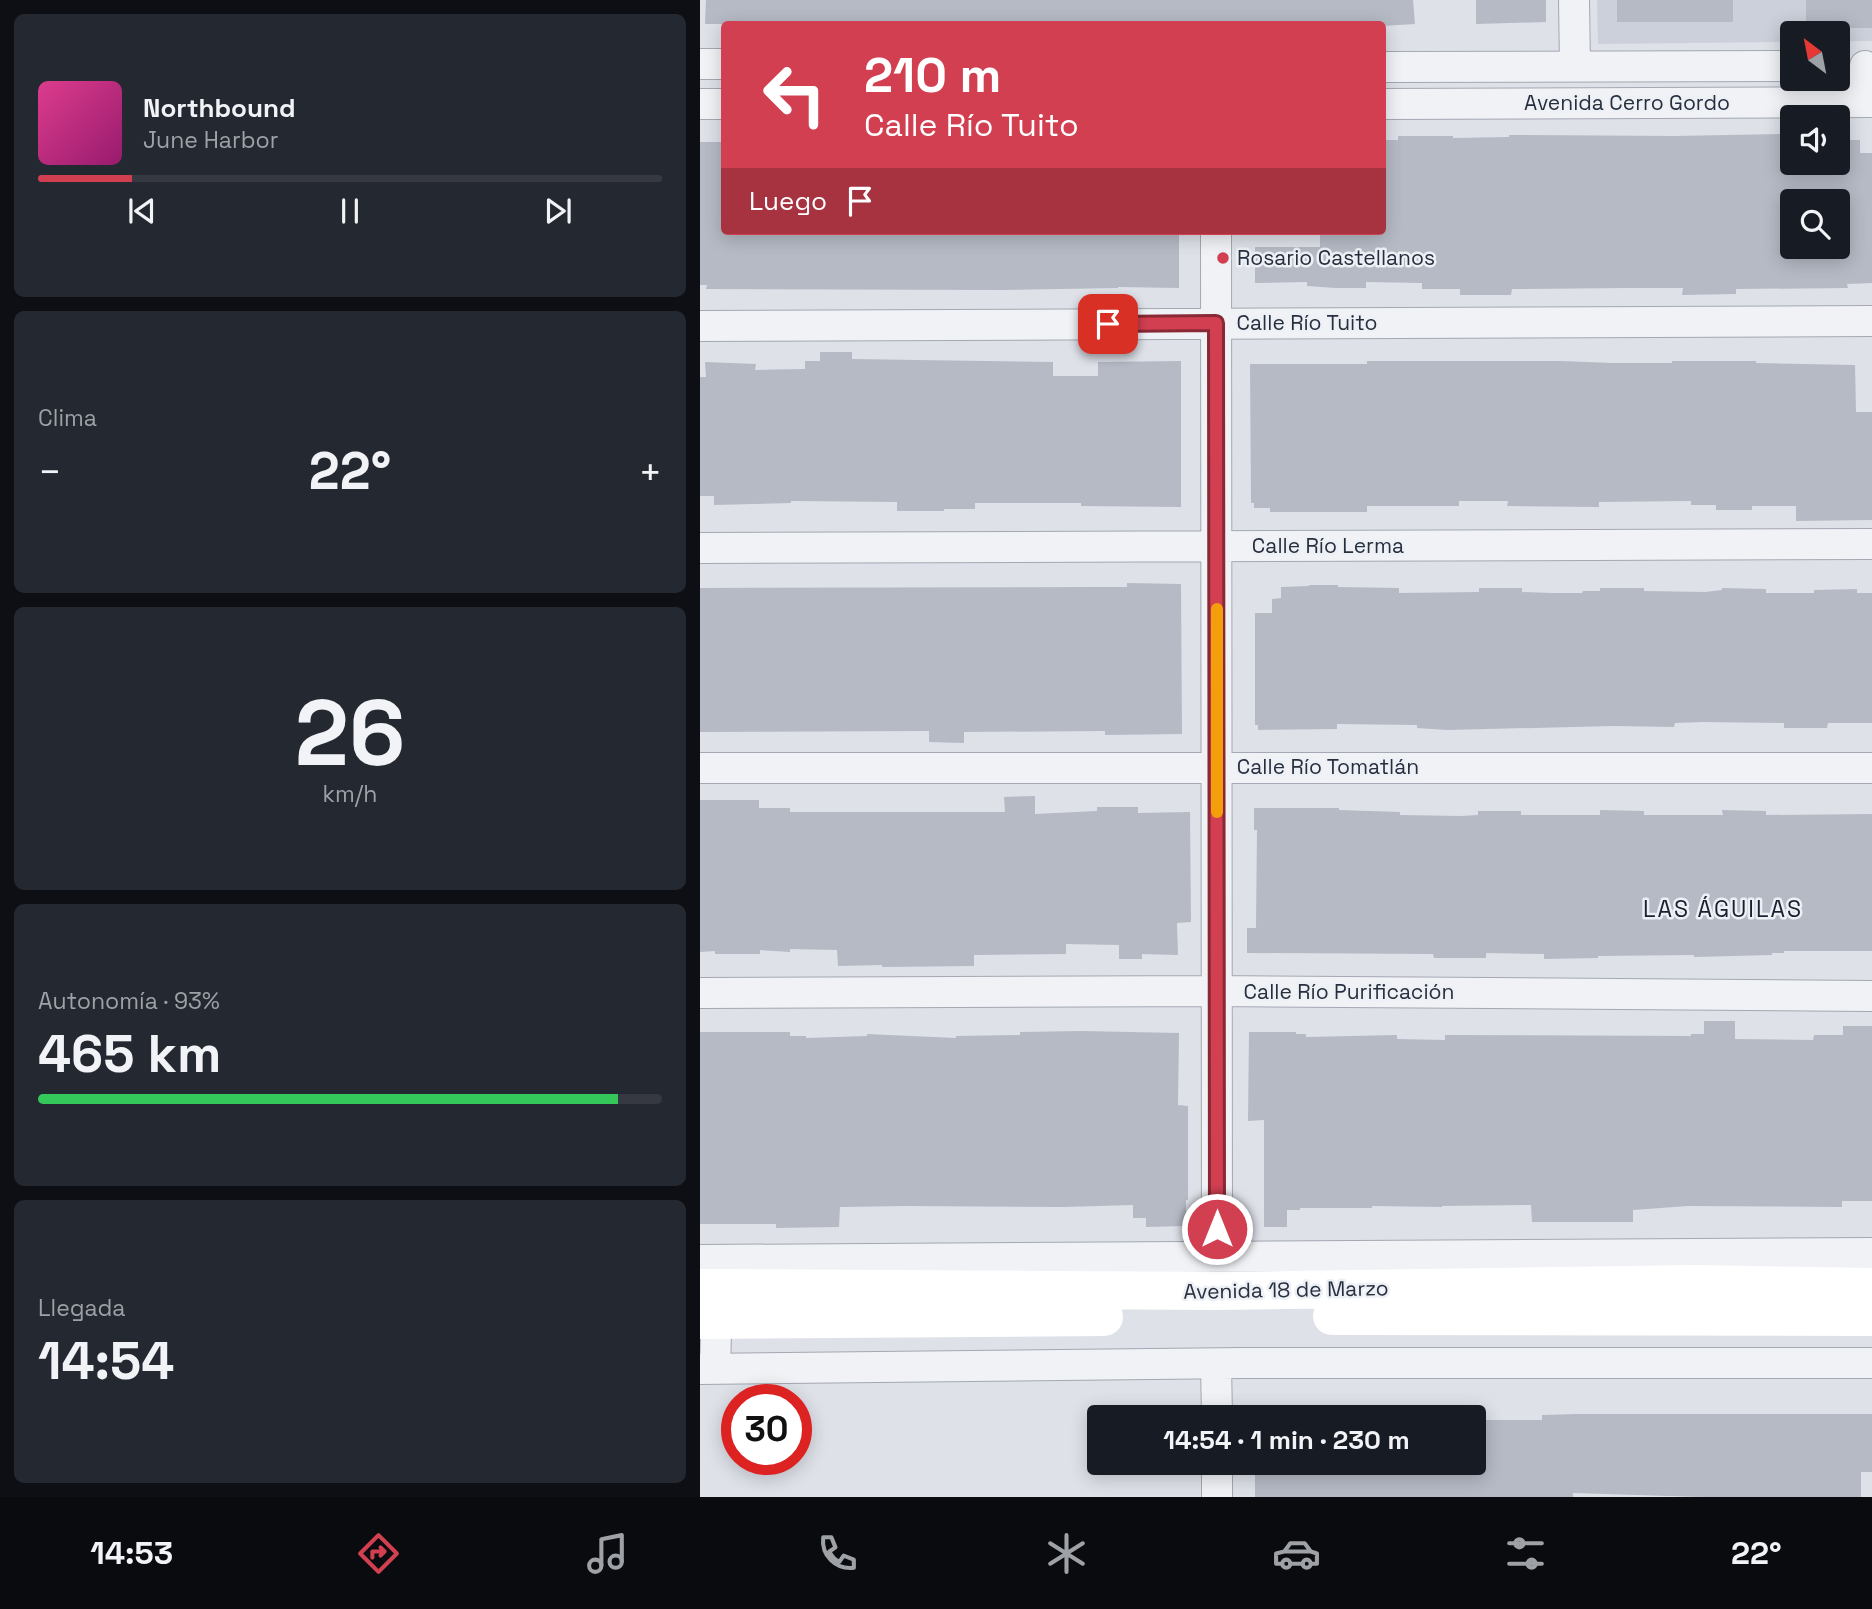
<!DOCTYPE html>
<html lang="es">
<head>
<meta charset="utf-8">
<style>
  body { margin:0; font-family:"Space Grotesk",sans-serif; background:#242831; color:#f1f3f6; height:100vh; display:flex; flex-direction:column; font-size:26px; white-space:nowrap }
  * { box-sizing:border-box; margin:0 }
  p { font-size:23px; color:#9ea1a6 }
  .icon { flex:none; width:38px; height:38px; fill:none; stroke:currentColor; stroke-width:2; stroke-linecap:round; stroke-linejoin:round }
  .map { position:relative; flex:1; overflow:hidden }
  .side { display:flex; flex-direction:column; gap:14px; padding:14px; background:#0d0f14; width:700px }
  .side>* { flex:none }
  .banner { position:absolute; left:21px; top:21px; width:665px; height:214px; border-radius:7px; box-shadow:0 4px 18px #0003; background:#d13f51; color:#fff; overflow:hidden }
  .needle { width:46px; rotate:328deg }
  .fabs { position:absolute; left:1080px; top:21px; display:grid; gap:14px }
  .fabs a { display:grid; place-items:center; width:70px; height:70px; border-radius:7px; background:#171b24; box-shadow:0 4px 18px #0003; font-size:35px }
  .speed { position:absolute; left:21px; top:1384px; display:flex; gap:14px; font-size:35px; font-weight:700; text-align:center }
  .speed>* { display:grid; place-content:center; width:91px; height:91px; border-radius:50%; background:#171b24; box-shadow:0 4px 18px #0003; line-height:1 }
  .speed .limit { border:10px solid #d22; background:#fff; color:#111 }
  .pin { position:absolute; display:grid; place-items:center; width:60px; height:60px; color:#fff; margin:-30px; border-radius:14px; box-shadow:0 4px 10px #0006 }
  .me { position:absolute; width:77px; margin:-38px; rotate:0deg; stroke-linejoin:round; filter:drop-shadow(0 0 5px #0008) }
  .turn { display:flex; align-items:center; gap:24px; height:147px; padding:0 28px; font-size:32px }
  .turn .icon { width:91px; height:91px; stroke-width:2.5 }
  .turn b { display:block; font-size:49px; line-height:60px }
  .then { display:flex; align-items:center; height:66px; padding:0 28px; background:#0003; gap:14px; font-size:26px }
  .big { font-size:52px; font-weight:700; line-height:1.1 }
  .side .tile { flex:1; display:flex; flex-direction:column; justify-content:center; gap:10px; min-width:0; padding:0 24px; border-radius:10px; background:#242831 }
  .side .dial { align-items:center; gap:0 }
  .dial b { font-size:91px; line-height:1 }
  .song { display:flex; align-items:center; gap:21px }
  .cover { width:84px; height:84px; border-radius:10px; background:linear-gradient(135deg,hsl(330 70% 55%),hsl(320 70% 35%)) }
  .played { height:7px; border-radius:4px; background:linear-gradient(90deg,#d13f51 15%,#363941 15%) }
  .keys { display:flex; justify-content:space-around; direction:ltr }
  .heat { display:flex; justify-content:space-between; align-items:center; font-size:38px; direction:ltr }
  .charge { height:10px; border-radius:5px; background:linear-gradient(90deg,#34c759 93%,#363941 0) }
  .trip { position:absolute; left:387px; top:1405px; width:399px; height:70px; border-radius:7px; background:#171b24; box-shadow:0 4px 18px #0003; font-weight:700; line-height:70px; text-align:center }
  .tabs { display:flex; height:112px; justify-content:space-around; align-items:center; background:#090b0e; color:#9ea1a6 }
  .tabs .icon { width:49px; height:49px }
  .tabs .active { color:#d13f51 }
  .tabs b { font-size:32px; color:#f1f3f6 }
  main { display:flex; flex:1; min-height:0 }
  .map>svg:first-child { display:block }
</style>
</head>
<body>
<main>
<section class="side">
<div class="tile">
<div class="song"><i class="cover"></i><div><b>Northbound</b><p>June Harbor</p></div></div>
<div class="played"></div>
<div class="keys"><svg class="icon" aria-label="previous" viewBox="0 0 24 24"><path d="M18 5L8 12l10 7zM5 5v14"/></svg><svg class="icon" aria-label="pause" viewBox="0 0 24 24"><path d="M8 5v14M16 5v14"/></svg><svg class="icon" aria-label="next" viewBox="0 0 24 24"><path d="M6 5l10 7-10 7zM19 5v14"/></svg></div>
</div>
<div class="tile"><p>Clima</p>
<div class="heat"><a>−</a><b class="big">22°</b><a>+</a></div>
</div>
<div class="tile dial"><b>26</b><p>km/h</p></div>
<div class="tile"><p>Autonomía · 93%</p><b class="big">465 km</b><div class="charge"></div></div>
<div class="tile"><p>Llegada</p><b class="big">14:54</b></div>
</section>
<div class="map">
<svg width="1172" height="1497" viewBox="0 0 1172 1497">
  <rect width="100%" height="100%" fill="#dee1e8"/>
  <path fill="#ccd0da" d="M897 0H1172V41H1138V33H1092V42L898 44Z"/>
  <path fill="#b5bac5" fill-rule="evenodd" d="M6 0H713L715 24 682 26V24H649V22L600 24H5Z
    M776 0H846V22L776 24Z
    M917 0H1033V22H917Z
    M1106 0H1172V28H1106Z
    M1086 134V139H1092V163H1138V140H1160V153H1172V283L1147 284 1148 288 1036 289V294L982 295 983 288H925L812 289 811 295H760V289H722V283L666 282V288H636L607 286V282L555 283V247H620V231H682V140H698V136H753V138L809 137V135L975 136ZM1092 201H1138V247H1092Z
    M0 142H24V231H479V288L418 287V288L303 290 6 289 7 285H0Z
    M120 352H152V359L353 362V376H398V362L481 361V507L381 506V503H275V509H244V511H197V502L91 501V503L14 505V496H0V377H6L5 362 56 364 55 370 105 369V361H120Z
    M667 361H861L912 363H972V361H1056V363L1155 365 1156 412H1172V520L1096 521V506H1052V510H1016V505H991V501L899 502V507L807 506 808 501H759V506H667V512H570V508H554V503H551L550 364H667Z
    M427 583 481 584 482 734 405 735V731L264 732V743L229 742V731L0 732V588L397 587H427Z
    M609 585H638V587L699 588V593L779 592V588H822V592L852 593H882L883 591H900V588H944V591L1005 592 1022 590V588L1066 589V593H1114V590L1157 589V593H1172V723H1128L1127 728H1084V723L1003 722 975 723 974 727 914 726 747 730 717 728V725L637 724V729L558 730V725H555V613H572V599L581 598V587L609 586Z
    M335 796V814L397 811V807H438V813L490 812 491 922 477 923 478 955 442 954V959H419V945L366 944V954L274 955V966L182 967V965L138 966 137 950 90 949V952L60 950V954H15V951L0 952V800H59V808H90V812H305L304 797Z
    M554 808H639V810L700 812V815L761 816 778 815V811H821V815H900V810L944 811V815H1023L1022 810 1066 811V815L1172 814V951H1084V953H1072V955L994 957V955L898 956V958L844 959V954L786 953V958H734L733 954 547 953V928H556L557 830H554Z
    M1004 1021H1035V1039L1113 1040 1114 1035H1143V1026H1172V1201H1142V1207L988 1206 933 1210V1222H832L831 1205 742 1206V1207L672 1206V1208H600V1210H587V1227H564V1120L548 1121 549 1032H596V1034H606V1037L697 1035V1039L745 1040V1035L991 1036V1034H1004Z
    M381 1031 479 1033 478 1105 488 1106V1200H486V1226L446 1227V1218H433V1205L364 1207 205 1206 140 1207 139 1227 76 1228V1224H0V1032H90V1036H106V1038L167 1036V1034L256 1038V1036L320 1035V1032Z
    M877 1414H1172V1472H1161V1497H1001L873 1493V1497H555V1463H774V1420H842V1415Z"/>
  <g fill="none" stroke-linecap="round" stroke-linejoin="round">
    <defs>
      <path id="street" d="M874 0 875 66
        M0 64H24
        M682 67 1092 66
        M1163 102 1165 66
        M0 104H24
        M682 104 1172 102
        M516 231 517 1256
        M0 326 1172 321
        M0 548 1172 544
        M0 768H1172
        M0 993 517 991 1172 996
        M0 1260 1172 1253
        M516 1364 517 1418
        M15 1368 17 1299
        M0 1369 542 1363H1172
        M517 1463V1497"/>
    </defs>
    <use href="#street" stroke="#a3a8b2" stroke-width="32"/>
    <use href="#street" stroke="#f0f2f6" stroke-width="30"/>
    <path stroke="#fff" stroke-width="38" d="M0 1288 515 1291 995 1284 1172 1287
      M632 1316 1172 1317
      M0 1320 404 1317"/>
  </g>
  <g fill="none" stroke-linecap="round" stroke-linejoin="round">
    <defs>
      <path id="route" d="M408 324 516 323 517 1229"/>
    </defs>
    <use href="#route" stroke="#882935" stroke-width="18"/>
    <use href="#route" stroke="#d13f51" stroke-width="12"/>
    <path stroke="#f59e0b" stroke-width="12" d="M517 609V812"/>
  </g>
  <circle fill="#d13f51" stroke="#edf0f5" stroke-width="2.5" cx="523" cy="258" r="7"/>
  <g text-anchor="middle" stroke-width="5" stroke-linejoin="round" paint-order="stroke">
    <g font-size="21" fill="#272f3f" stroke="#edf0f5">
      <text x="927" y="110">Avenida Cerro Gordo</text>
      <text x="607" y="330">Calle Río Tuito</text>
      <text x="628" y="553">Calle Río Lerma</text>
      <text x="628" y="774">Calle Río Tomatlán</text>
      <text x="649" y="999">Calle Río Purificación</text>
      <text transform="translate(586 1290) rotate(-1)" y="7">Avenida 18 de Marzo</text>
    </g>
    <g font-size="21" fill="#272f3f" stroke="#edf0f5" text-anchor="start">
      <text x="537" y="265">Rosario Castellanos</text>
    </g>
    <g font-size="23" letter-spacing="2" fill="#192030" stroke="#edf0f5">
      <text x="1023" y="917">LAS ÁGUILAS</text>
    </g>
  </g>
</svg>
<div class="fabs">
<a><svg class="needle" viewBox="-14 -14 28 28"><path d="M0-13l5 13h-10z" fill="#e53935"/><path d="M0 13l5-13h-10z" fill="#9ea1a6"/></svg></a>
<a><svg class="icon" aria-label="sound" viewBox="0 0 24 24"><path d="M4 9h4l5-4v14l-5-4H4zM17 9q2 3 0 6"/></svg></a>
<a><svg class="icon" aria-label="search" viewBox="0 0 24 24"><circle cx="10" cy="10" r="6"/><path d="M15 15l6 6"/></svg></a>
</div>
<div class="speed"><div class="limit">30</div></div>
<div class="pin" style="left:408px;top:324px;background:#d93025"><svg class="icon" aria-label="arrive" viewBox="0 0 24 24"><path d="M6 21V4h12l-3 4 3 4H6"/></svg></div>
<svg class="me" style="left:517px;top:1229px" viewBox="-20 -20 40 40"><circle r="17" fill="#d13f51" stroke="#fff" stroke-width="3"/><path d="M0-11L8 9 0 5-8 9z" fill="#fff"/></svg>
<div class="trip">14:54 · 1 min · 230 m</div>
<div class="banner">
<div class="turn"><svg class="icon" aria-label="left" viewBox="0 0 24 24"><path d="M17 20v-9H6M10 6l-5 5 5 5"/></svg><div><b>210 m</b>Calle Río Tuito</div></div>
<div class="then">Luego<svg class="icon" aria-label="arrive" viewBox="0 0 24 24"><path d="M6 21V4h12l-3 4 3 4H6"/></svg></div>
</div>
</div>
</main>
<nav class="tabs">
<b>14:53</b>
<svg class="icon active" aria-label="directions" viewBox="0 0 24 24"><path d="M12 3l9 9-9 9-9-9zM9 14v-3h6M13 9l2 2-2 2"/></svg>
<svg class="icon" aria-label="music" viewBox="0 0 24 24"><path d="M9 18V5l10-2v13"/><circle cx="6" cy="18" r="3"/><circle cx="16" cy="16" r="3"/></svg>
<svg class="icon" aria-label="phone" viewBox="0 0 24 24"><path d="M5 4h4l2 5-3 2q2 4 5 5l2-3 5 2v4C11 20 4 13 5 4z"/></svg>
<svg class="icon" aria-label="climate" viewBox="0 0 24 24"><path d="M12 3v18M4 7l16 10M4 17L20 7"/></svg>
<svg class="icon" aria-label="car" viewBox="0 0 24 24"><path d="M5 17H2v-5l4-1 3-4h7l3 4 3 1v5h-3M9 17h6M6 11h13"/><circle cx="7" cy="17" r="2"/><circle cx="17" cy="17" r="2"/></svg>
<svg class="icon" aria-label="filters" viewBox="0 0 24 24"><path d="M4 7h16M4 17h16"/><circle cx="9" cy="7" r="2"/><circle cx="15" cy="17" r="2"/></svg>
<b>22°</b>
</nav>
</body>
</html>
